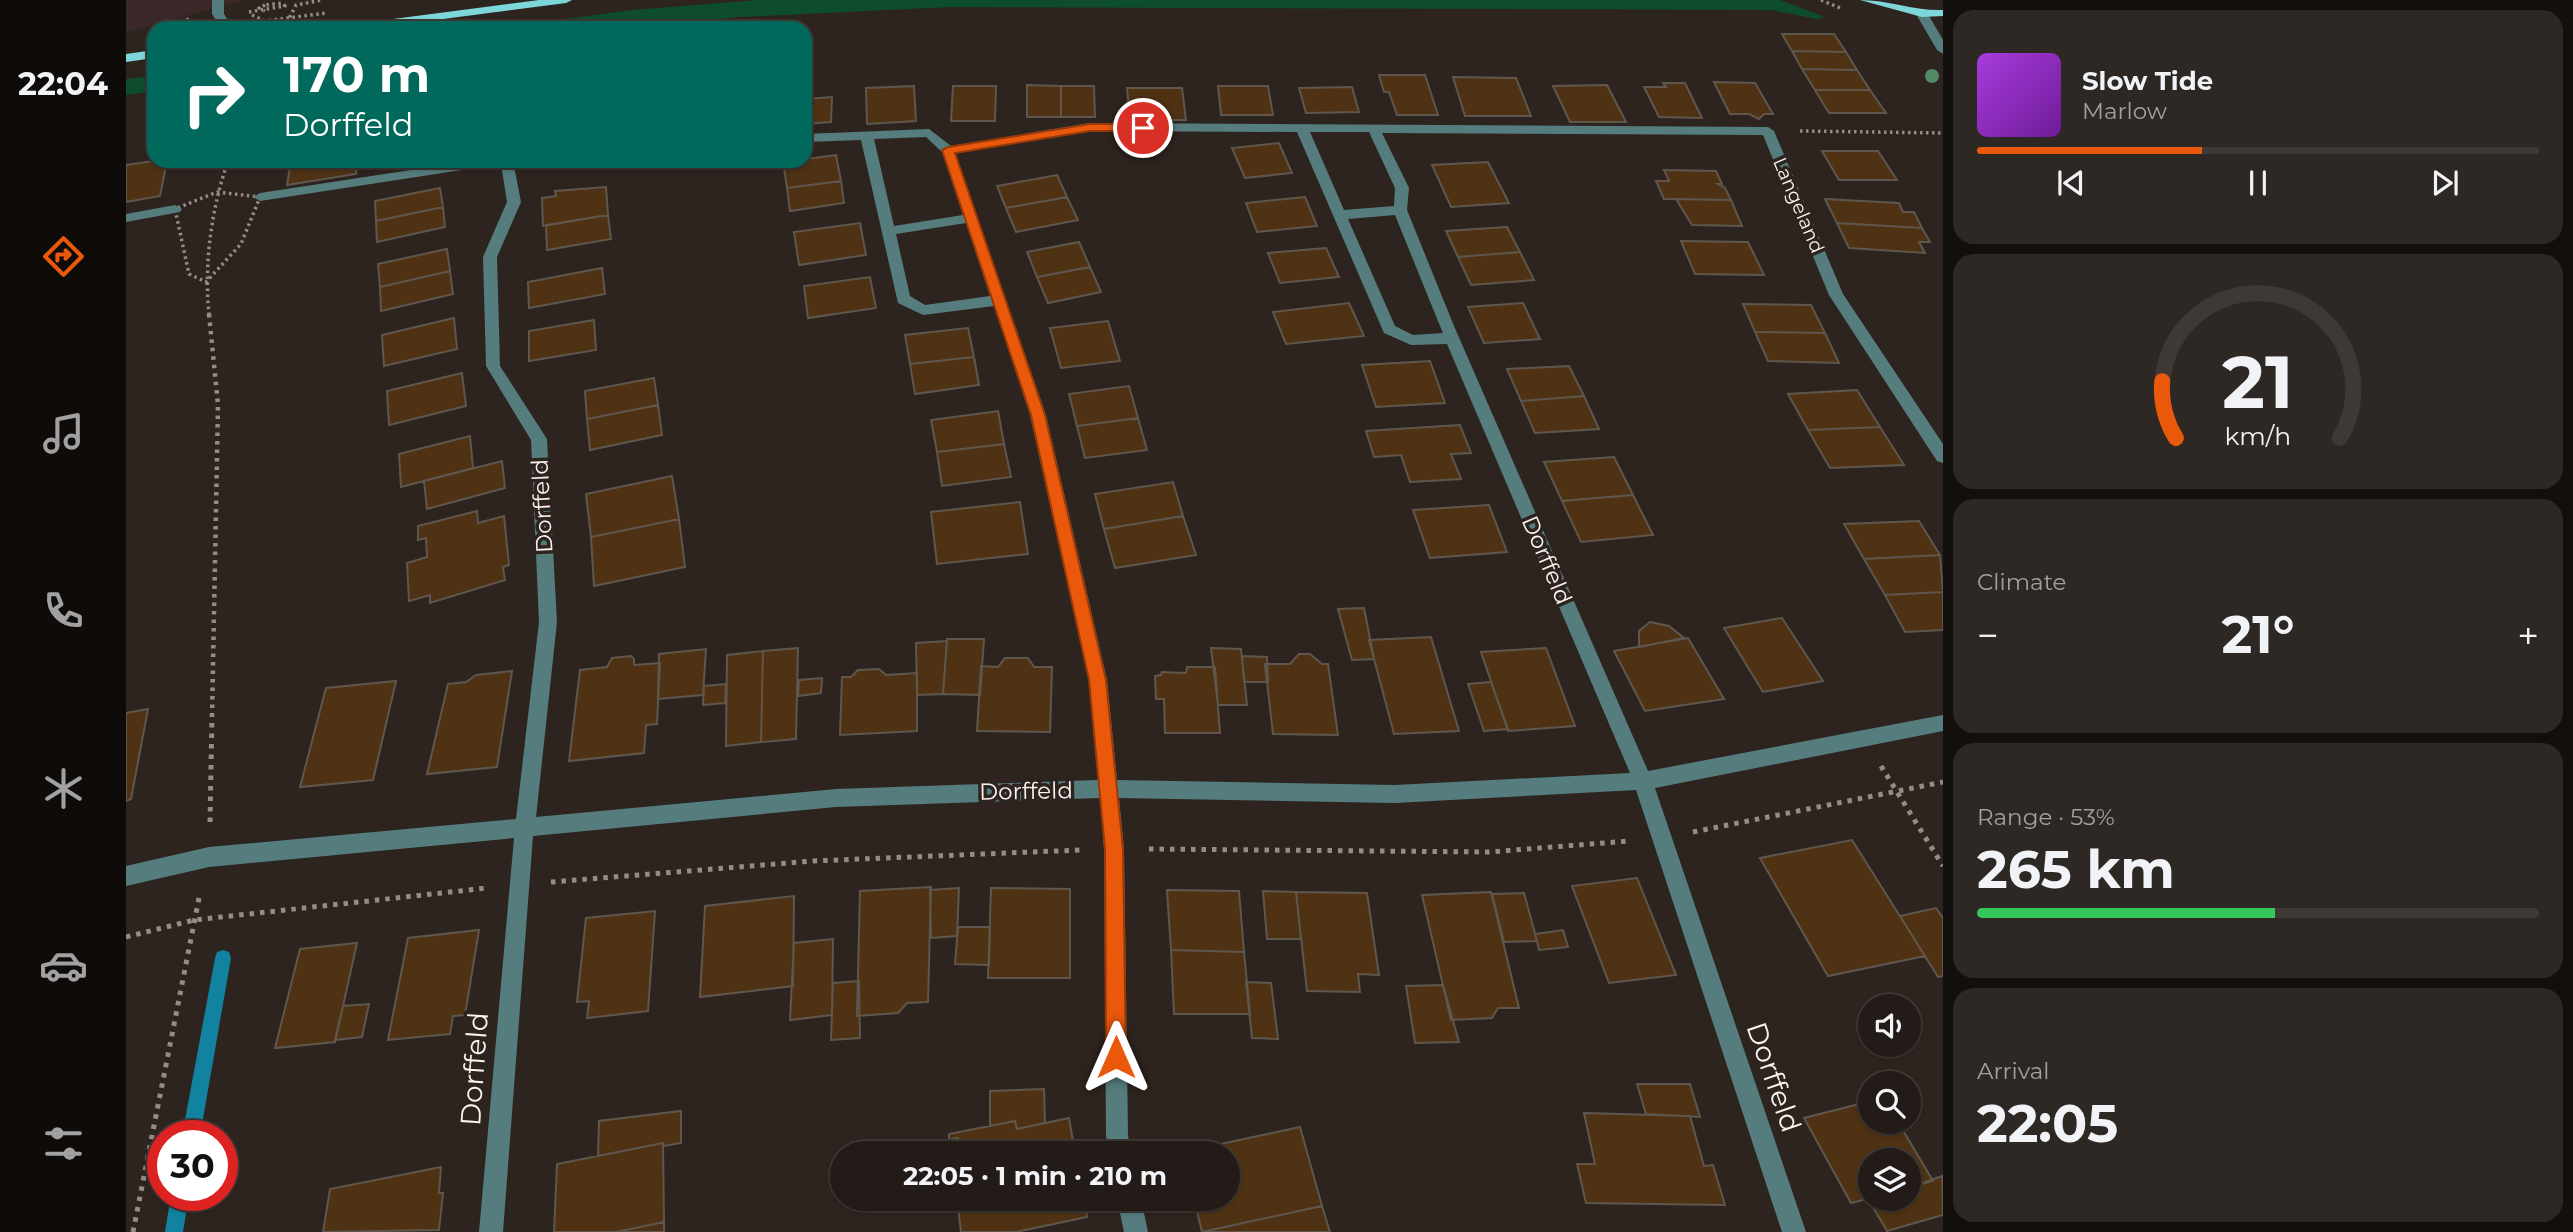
<!DOCTYPE html>
<html lang="en">
<head>
<meta charset="utf-8">
<style>
  body { margin:0; font-family:Montserrat,sans-serif; background:#2e2824; color:#f1f3f6; height:100vh; display:flex; flex-direction:column; font-size:26px; white-space:nowrap }
  * { box-sizing:border-box; margin:0 }
  p { font-size:23px; color:#a2a1a1 }
  .icon { flex:none; width:38px; height:38px; fill:none; stroke:currentColor; stroke-width:2; stroke-linecap:round; stroke-linejoin:round }
  .map { position:relative; flex:1; overflow:hidden }
  .sheet { display:flex; flex-direction:column; gap:10px; padding:10px; background:#130f0d; width:630px }
  .sheet>* { flex:none }
  .top-card { position:absolute; left:21px; top:21px; width:665px; height:147px; border-radius:21px; box-shadow:0 2px 5px #0004,0 0 0 2px #3f3936; background:#00695c; color:#fff; overflow:hidden }
  .controls { position:absolute; left:1732px; top:994px; display:grid; gap:14px }
  .controls a { display:grid; place-items:center; width:63px; height:63px; border-radius:50%; background:#221b17; box-shadow:0 2px 5px #0004,0 0 0 2px #3f3936; font-size:35px }
  .speed { position:absolute; left:21px; top:1120px; display:flex; gap:14px; font-size:35px; font-weight:700; text-align:center }
  .speed>* { display:grid; place-content:center; width:91px; height:91px; border-radius:50%; background:#221b17; box-shadow:0 2px 5px #0004,0 0 0 2px #3f3936; line-height:1 }
  .speed .limit { border:10px solid #d22; background:#fff; color:#111 }
  .pin { position:absolute; display:grid; place-items:center; width:60px; height:60px; color:#fff; margin:-30px; border:4px solid #fff; border-radius:50%; box-shadow:0 2px 7px #0007 }
  .me { position:absolute; width:77px; margin:-38px; rotate:0deg; stroke-linejoin:round; filter:drop-shadow(0 0 5px #0008) }
  .turn { display:flex; align-items:center; gap:24px; height:147px; padding:0 21px; font-size:32px }
  .turn .icon { width:91px; height:91px; stroke-width:2.5 }
  .turn b { display:block; font-size:49px; line-height:60px }
  .big { font-size:52px; font-weight:700; line-height:1.1 }
  .sheet .card { flex:1; display:flex; flex-direction:column; justify-content:center; gap:10px; min-width:0; padding:0 24px; border-radius:21px; background:#2e2824 }
  .sheet .dial { align-items:center; gap:0 }
  .dial svg { height:182px; overflow:visible; fill:none; stroke:#3f3936; stroke-width:7; stroke-linecap:round; text-anchor:middle }
  .dial text { fill:#f1f3f6; stroke:none }
  .song { display:flex; align-items:center; gap:21px }
  .cover { width:84px; height:84px; border-radius:10px; background:linear-gradient(135deg,hsl(280 70% 55%),hsl(280 70% 35%)) }
  .played { height:7px; border-radius:4px; background:linear-gradient(90deg,#ea580c 40%,#3f3936 40%) }
  .keys { display:flex; justify-content:space-around; direction:ltr }
  .heat { display:flex; justify-content:space-between; align-items:center; font-size:38px; direction:ltr }
  .charge { height:10px; border-radius:5px; background:linear-gradient(90deg,#34c759 53%,#3f3936 0) }
  .trip { position:absolute; left:704px; top:1141px; width:410px; height:70px; border-radius:35px; background:#221b17; box-shadow:0 2px 5px #0004,0 0 0 2px #3f3936; font-weight:700; line-height:70px; text-align:center }
  main { display:flex; flex:1; min-height:0 }
  .tabs { display:flex; flex-direction:column; width:126px; justify-content:space-around; align-items:center; background:#0e0b09; color:#a2a1a1 }
  .tabs .icon { width:49px; height:49px }
  .tabs .current { color:#ea580c }
  .tabs b { font-size:32px; color:#f1f3f6 }
  .map>svg:first-child { display:block }
</style>
</head>
<body>
<main>
<nav class="tabs">
<b>22:04</b>
<svg class="icon current" aria-label="directions" viewBox="0 0 24 24"><path d="M12 3l9 9-9 9-9-9zM9 14v-3h6M13 9l2 2-2 2"/></svg>
<svg class="icon" aria-label="music" viewBox="0 0 24 24"><path d="M9 18V5l10-2v13"/><circle cx="6" cy="18" r="3"/><circle cx="16" cy="16" r="3"/></svg>
<svg class="icon" aria-label="phone" viewBox="0 0 24 24"><path d="M5 4h4l2 5-3 2q2 4 5 5l2-3 5 2v4C11 20 4 13 5 4z"/></svg>
<svg class="icon" aria-label="climate" viewBox="0 0 24 24"><path d="M12 3v18M4 7l16 10M4 17L20 7"/></svg>
<svg class="icon" aria-label="car" viewBox="0 0 24 24"><path d="M5 17H2v-5l4-1 3-4h7l3 4 3 1v5h-3M9 17h6M6 11h13"/><circle cx="7" cy="17" r="2"/><circle cx="17" cy="17" r="2"/></svg>
<svg class="icon" aria-label="filters" viewBox="0 0 24 24"><path d="M4 7h16M4 17h16"/><circle cx="9" cy="7" r="2"/><circle cx="15" cy="17" r="2"/></svg>
</nav>
<div class="map">
<svg width="1817" height="1232" viewBox="0 0 1817 1232">
  <rect width="100%" height="100%" fill="#2e241f"/>
  <path fill="#3b2828" d="M0 0H119L0 32Z"/>
  <path fill="#0d4c2e" d="M632 0H1654L1699 17 1691 19 1645 10 825 7 613 17 495 28H371L506 10Z
    M28 76V91L0 95V79Z"/>
  <g fill="none" stroke-linecap="round" stroke-linejoin="round">
    <path fill="#1183a0" fill-rule="evenodd" d="M97 950 103 952 105 958 74 1136H56L89 958 91 952Z
      M45 1195H63L57 1232H39Z"/>
  </g>
  <path fill="#4e3213" stroke="#5f574e" stroke-width="2" d="M1656 34H1708L1720 52 1666 51Z
    M1666 51 1720 52 1731 70 1676 69Z
    M1676 69 1731 70 1744 90H1689Z
    M1253 75H1299L1312 115H1271L1263 92H1258Z
    M1327 77 1390 78 1405 116H1339Z
    M1588 82 1629 83 1647 114H1638L1633 119 1623 114H1604Z
    M1537 83H1559L1576 118 1533 117 1518 87H1540Z
    M901 85 935 86V117H901Z
    M1481 85 1500 122H1444L1427 86Z
    M788 86 790 121 741 124 740 88Z
    M827 86H870L869 121H825Z
    M935 86H968L969 117H935Z
    M1092 86H1142L1147 115H1095Z
    M1226 87 1233 112 1180 113 1173 88Z
    M1001 88H1056L1060 120H1004Z
    M1689 90H1744L1760 113H1703Z
    M706 97 705 122 679 124V99Z
    M1153 143 1166 173 1119 178 1106 148Z
    M1696 151H1752L1771 180H1713Z
    M710 155 715 181 661 188 657 162Z
    M28 161H41L34 196 0 202V165Z
    M165 161H231L230 174 161 185Z
    M1362 162 1383 203 1325 207 1306 165Z
    M1538 170 1590 171 1596 184H1592L1599 188 1605 200 1538 199 1530 181H1543Z
    M931 175 941 197 880 208 871 186Z
    M715 181 718 203 664 211 661 188Z
    M480 187 482 215 417 226 416 198 430 196 429 191Z
    M314 188 317 207 250 221 249 201Z
    M941 197 952 220 890 232 880 208Z
    M1179 197 1191 226 1131 232 1120 203Z
    M1550 199 1605 200 1616 226 1566 225Z
    M1699 199 1773 203 1777 212H1788L1796 228 1711 223Z
    M317 207 319 227 251 242 250 221Z
    M482 215 485 239 421 250 420 225Z
    M734 223 740 255 673 265 668 232Z
    M1711 223 1796 228 1804 242H1793L1799 253 1723 248Z
    M1381 227 1394 252 1332 257 1320 231Z
    M1555 241 1622 242 1638 275 1569 274Z
    M953 242 964 267 911 277 901 252Z
    M1200 248 1213 277 1154 283 1142 253Z
    M321 249 324 271 254 287 252 264Z
    M1394 252 1408 280 1345 285 1332 257Z
    M964 267 975 292 922 303 911 277Z
    M476 268 479 294 403 308 402 282Z
    M324 271 327 294 255 311 254 287Z
    M744 277 750 308 682 318 678 286Z
    M1223 303 1238 336 1160 344 1147 312Z
    M1397 303 1414 339 1358 343 1342 307Z
    M1617 304 1685 305 1699 333 1629 332Z
    M328 318 331 349 258 366 256 335Z
    M468 320 470 350 403 361V331Z
    M982 321 994 361 935 368 924 328Z
    M842 328 848 357 784 364 779 335Z
    M1629 332 1699 333 1713 363 1642 361Z
    M848 357 853 385 789 394 784 364Z
    M1304 361 1319 403 1250 407 1236 365Z
    M1443 366 1458 396 1395 401 1381 369Z
    M336 373 340 406 263 425 261 391Z
    M528 378 532 405 461 419 459 391Z
    M1003 386 1012 418 951 426 943 394Z
    M1731 390 1754 427 1682 430 1662 394Z
    M1458 396 1473 429 1409 433 1395 401Z
    M532 405 536 435 464 450 461 419Z
    M872 411 878 444 811 452 805 420Z
    M1012 418 1021 450 959 458 951 426Z
    M1334 425 1345 453 1325 454 1335 479 1284 482 1275 455 1248 457 1240 431Z
    M1754 427 1778 465 1704 468 1682 430Z
    M344 436 347 468 275 487 273 454Z
    M878 444 885 477 816 486 811 452Z
    M1488 457 1507 495 1436 501 1418 462Z
    M376 461 379 488 301 509 298 481Z
    M546 476 553 519 465 537 460 494Z
    M1047 482 1057 516 978 529 969 494Z
    M1507 495 1527 535 1455 542 1436 501Z
    M894 502 902 554 811 564 805 512Z
    M1363 505 1381 552 1304 558 1287 510Z
    M351 511 352 523 378 516 383 565 377 567 379 580 304 603V595L283 601 281 563 301 557 300 538 292 540V526Z
    M1057 516 1070 555 989 568 978 529Z
    M553 519 559 567 468 586 465 537Z
    M1793 521 1814 555 1738 559 1718 524Z
    M1814 555 1817 592 1759 595 1738 559Z
    M1817 592V630L1779 632 1759 595Z
    M1238 608 1248 659 1226 660 1212 609Z
    M1656 618 1697 681 1637 692 1598 628Z
    M1524 622 1543 626 1558 638 1513 647V631Z
    M1305 637 1333 731 1268 734 1243 640Z
    M1562 638 1598 699 1519 711 1488 651Z
    M821 639H858L854 695 817 694Z
    M821 641 817 694 791 695 790 643Z
    M672 648 670 739 635 742 637 651Z
    M1085 648 1115 649 1121 705H1092Z
    M1420 648 1449 726 1382 731 1355 652Z
    M580 649 577 695 532 699 533 654Z
    M637 651 635 742 600 746 601 655Z
    M1173 654H1184L1196 664H1202L1212 735 1147 734 1139 664H1164Z
    M505 656 508 659V665L534 663 531 724 520 725 518 753 443 761 454 670 481 667 486 658Z
    M1116 656 1141 657 1142 682H1118Z
    M879 658H902L908 667H926L924 732 851 731 855 666 872 667Z
    M1061 667H1089L1094 733H1039L1038 699H1030L1029 676 1035 675 1036 672 1060 673Z
    M753 669 760 675 791 673V731L714 735 716 677H725L732 670Z
    M386 671 371 767 301 774 322 684 340 682 350 675Z
    M696 678 695 693 672 696 673 680Z
    M270 681 247 780 174 787 200 688Z
    M1365 682 1382 729 1358 731 1342 684Z
    M600 684 599 703 577 705 578 686Z
    M22 709 5 799 0 801V713Z
    M1726 840 1799 956 1702 976 1634 858Z
    M1511 878 1550 975 1483 983 1446 886Z
    M805 887 802 1002 781 1003 772 1013 731 1016 734 891Z
    M833 888 831 936 805 938 804 890Z
    M865 888 944 889V978H862Z
    M1041 890 1113 891 1118 952 1045 950Z
    M1137 891 1170 892 1175 939H1141Z
    M1170 892 1241 893 1253 975 1232 974 1234 992 1181 991Z
    M1365 892 1393 1008H1372L1366 1018 1325 1020 1296 895Z
    M1398 893 1411 941 1378 942 1366 894Z
    M668 896 667 986 574 997 579 906Z
    M1810 908 1817 918V976L1812 977 1774 916Z
    M529 911 522 1011 461 1018 463 1001 451 1002 460 918Z
    M832 927H864L863 965 829 964Z
    M353 930 339 1015 327 1016 324 1034 262 1040 282 938Z
    M1437 930 1442 947 1413 950 1409 934Z
    M707 939 706 1015 664 1020 668 943Z
    M231 943 209 1042 149 1048 174 949Z
    M1045 950 1118 952 1124 1014H1048Z
    M733 981 734 1038 705 1040 707 983Z
    M1120 982 1145 983 1152 1039 1126 1038Z
    M1317 985 1333 1042 1289 1043 1280 986Z
    M243 1004 236 1037 209 1040 217 1006Z
    M1511 1084H1564L1574 1117 1520 1114Z
    M918 1089 919 1123 891 1129 889 1121 864 1126V1091Z
    M1745 1101V1122H1772L1807 1181 1783 1188V1160H1745V1198L1725 1203 1678 1118Z
    M555 1111V1143L537 1146V1143L472 1156 473 1121Z
    M1458 1113 1564 1116 1578 1166 1587 1165 1599 1205 1460 1203 1451 1164H1469Z
    M943 1118 949 1153H834L832 1138 823 1140V1134L889 1121 891 1129Z
    M1174 1127 1196 1206 1076 1232 1068 1199H1101V1153L1057 1152Z
    M537 1143 538 1222 490 1232H428L431 1164Z
    M315 1167 313 1193H317L313 1230 197 1232 204 1189Z
    M1816 1176 1817 1215 1761 1231 1742 1199H1783V1188Z
    M831 1199H958L961 1217 890 1232H835Z
    M1196 1206 1204 1232H1076Z
    M538 1222V1232H490Z"/>
  <g fill="none" stroke-linecap="round" stroke-linejoin="round">
    <path stroke="#958c88" stroke-width="3.5" stroke-dasharray="2.5 3.5" stroke-linecap="butt" d="M1695 0 1714 8
      M123 12 159 6 156 3 139 5
      M126 15 139 21 200 13
      M38 28 63 19
      M1674 131 1817 133
      M91 192 134 197 115 244 80 282 63 274 49 209Z
      M83 315C78 264 85 210 102 161"/>
    <path stroke="#958c88" stroke-width="4.5" stroke-dasharray="3.5 5" stroke-linecap="butt" d="M83 314 92 405 86 718"/>
    <path stroke="#958c88" stroke-width="5" stroke-dasharray="4.5 6" stroke-linecap="butt" d="M1755 766 1817 866
      M84 822 86 716
      M1567 832 1817 782
      M1023 849 1363 852 1503 841
      M425 882 687 861 954 850
      M0 937 68 920 361 888
      M7 1232 74 893"/>
    <path fill="#557d7e" fill-rule="evenodd" d="M86 0H98V14L107 28H95L86 14Z
      M1792 12 1802 14 1817 40V54L1811 50 1790 14Z
      M964 123 1642 127 1648 131 1717 294 1817 444V463L1811 461 1703 295 1637 135 1256 133 1283 188 1281 210 1328 326 1522 771 1817 715V731L1529 788 1680 1232H1656L1510 790 1269 803 993 798 998 849 1002 1135 1005 1153H983L980 1135 978 849 974 798 710 807 407 836 377 1232H353L388 838 83 867 0 886V866L83 847 390 819 413 622 405 440 360 366 357 257 381 202 375 164 134 201 127 197 134 193 344 161H387L395 202 371 257 374 366 421 439 431 622 410 817 710 789 972 780 963 680 904 415 868 306 797 315 772 303 735 140 679 142V134L803 129 825 146ZM964 131 1171 132 1258 333 1285 345 1321 344 1504 773 1269 785 991 780 981 680 920 415 829 153ZM1184 132H1243L1269 188 1268 206 1218 210ZM800 137 816 152 837 215 768 226 748 139ZM1269 215 1314 326 1317 333 1287 335 1269 326 1222 219ZM840 223 864 296 799 305 784 296 770 234Z
      M49 205 56 209 54 212 0 222V214Z
      M991 1199H1015L1022 1232H998Z"/>
    <path fill="#7dd6d9" fill-rule="evenodd" d="M413 0H446L440 3 248 28H215L221 25Z
      M1734 0C1763 0 1788 11 1817 10V16L1796 17Z
      M28 50V58L0 62V54Z"/>
    <path stroke="#958c88" stroke-width="3.5" stroke-dasharray="2.5 3.5" stroke-linecap="butt" d="M139 5 133 8 139 11
      M158 28 170 5 196 0"/>
  </g>
  <circle fill="#538966" cx="1806" cy="76" r="7"/>
  <path fill="#ea580c" stroke="#983908" stroke-width="2" d="M964 124H1017L1022 128 1017 131H964L829 153 919 415 980 680 997 849 1000 1057 997 1064 990 1067 983 1064 980 1057 979 849 963 680 905 415 816 150 822 147Z"/>
  <g text-anchor="middle" stroke-width="7" stroke-linejoin="round" paint-order="stroke">
    <g font-size="19" fill="#faf3f0" stroke="#2e241f">
      <text transform="translate(1673 205) rotate(67)" y="7">Langeland</text>
    </g>
    <g font-size="23" fill="#faf3f0" stroke="#2e241f">
      <text transform="translate(416 506) rotate(-93)" y="8">Dorffeld</text>
      <text transform="translate(1421 560) rotate(67)" y="8">Dorffeld</text>
      <text transform="translate(900 791) rotate(-1)" y="8">Dorffeld</text>
    </g>
    <g font-size="28" fill="#faf3f0" stroke="#2e241f">
      <text transform="translate(348 1069) rotate(-86)" y="10">Dorffeld</text>
      <text transform="translate(1648 1077) rotate(71)" y="10">Dorffeld</text>
    </g>
  </g>
</svg>
<div class="controls">
<a><svg class="icon" aria-label="sound" viewBox="0 0 24 24"><path d="M4 9h4l5-4v14l-5-4H4zM17 9q2 3 0 6"/></svg></a>
<a><svg class="icon" aria-label="search" viewBox="0 0 24 24"><circle cx="10" cy="10" r="6"/><path d="M15 15l6 6"/></svg></a>
<a><svg class="icon" aria-label="layers" viewBox="0 0 24 24"><path d="M12 4l9 5-9 5-9-5zM3 14l9 5 9-5"/></svg></a>
</div>
<div class="speed"><div class="limit">30</div></div>
<div class="pin" style="left:1017px;top:128px;background:#d93025"><svg class="icon" aria-label="arrive" viewBox="0 0 24 24"><path d="M6 21V4h12l-3 4 3 4H6"/></svg></div>
<svg class="me" style="left:990px;top:1057px" viewBox="-20 -20 40 40"><path d="M0-17L14 15 0 8-14 15z" fill="#ea580c" stroke="#fff" stroke-width="4"/></svg>
<div class="trip">22:05 · 1 min · 210 m</div>
<div class="top-card">
<div class="turn"><svg class="icon" aria-label="right" viewBox="0 0 24 24"><path d="M7 20v-9h11M14 6l5 5-5 5"/></svg><div><b>170 m</b>Dorffeld</div></div>
</div>
</div>
<section class="sheet">
<div class="card">
<div class="song"><i class="cover"></i><div><b>Slow Tide</b><p>Marlow</p></div></div>
<div class="played"></div>
<div class="keys"><svg class="icon" aria-label="previous" viewBox="0 0 24 24"><path d="M18 5L8 12l10 7zM5 5v14"/></svg><svg class="icon" aria-label="pause" viewBox="0 0 24 24"><path d="M8 5v14M16 5v14"/></svg><svg class="icon" aria-label="next" viewBox="0 0 24 24"><path d="M6 5l10 7-10 7zM19 5v14"/></svg></div>
</div>
<div class="card dial"><svg viewBox="0 0 100 80">
<path d="M14 69A42 42 0 1 1 86 69"/>
<path d="M14 69A42 42 0 0 1 8 44" stroke="#ea580c"/>
<text x="50" y="56" font-size="32" font-weight="700">21</text>
<text x="50" y="72" font-size="11">km/h</text>
</svg></div>
<div class="card"><p>Climate</p>
<div class="heat"><a>−</a><b class="big">21°</b><a>+</a></div>
</div>
<div class="card"><p>Range · 53%</p><b class="big">265 km</b><div class="charge"></div></div>
<div class="card"><p>Arrival</p><b class="big">22:05</b></div>
</section>
</main>
</body>
</html>
